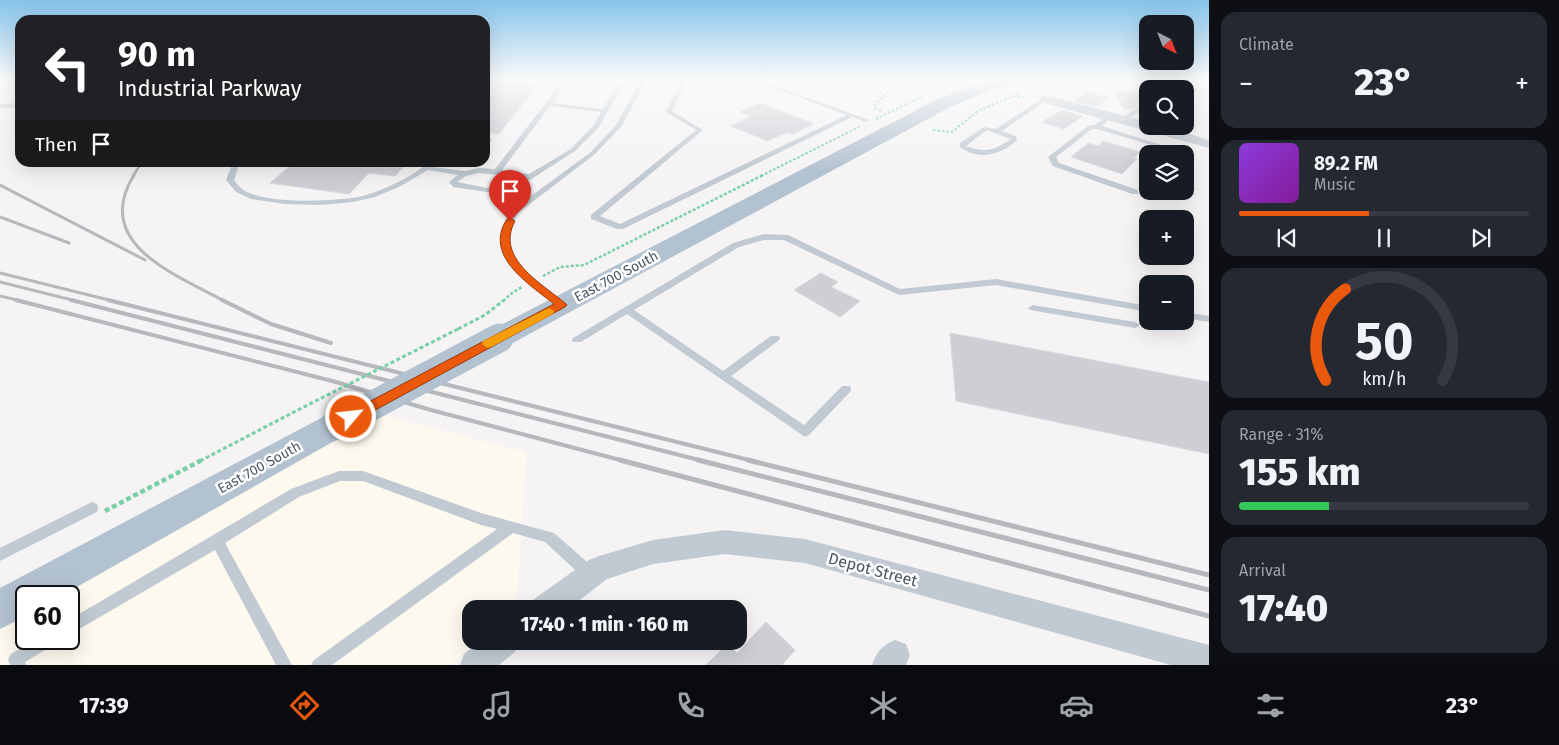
<!DOCTYPE html>
<html lang="en">
<head>
<meta charset="utf-8">
<style>
  body { margin:0; font-family:"Fira Sans",sans-serif; background:#242831; color:#f1f3f6; height:100vh; display:flex; flex-direction:column; font-size:19px; white-space:nowrap }
  * { box-sizing:border-box; margin:0 }
  p { font-size:16px; color:#9ea1a6 }
  .icon { flex:none; width:28px; height:28px; fill:none; stroke:currentColor; stroke-width:2; stroke-linecap:round; stroke-linejoin:round }
  .map { position:relative; flex:1; overflow:hidden }
  .details { display:flex; flex-direction:column; gap:12px; padding:12px; background:#0d0f14; width:350px }
  .details>* { flex:none }
  .hud { position:absolute; left:15px; top:15px; width:475px; height:152px; border-radius:15px; box-shadow:0 5px 20px #0002; background:#202124; color:#fff; overflow:hidden }
  .needle { width:32px; rotate:138deg }
  .tools { position:absolute; left:1139px; top:15px; display:grid; gap:10px }
  .tools a { display:grid; place-items:center; width:55px; height:55px; border-radius:10px; background:#171b24; box-shadow:0 5px 20px #0002; font-size:25px }
  .speed { position:absolute; left:15px; top:585px; display:flex; gap:10px; font-size:25px; font-weight:700; text-align:center }
  .speed>* { display:grid; place-content:center; width:65px; height:65px; border-radius:50%; background:#171b24; box-shadow:0 5px 20px #0002; line-height:1 }
  .speed .limit { border:2px solid #111; border-radius:8px; background:#fff; color:#111 }
  .pin { position:absolute; display:grid; place-items:center; width:42px; height:42px; color:#fff; margin:-51px -21px; border-radius:50% 50% 50% 0; rotate:-45deg; box-shadow:0 0 5px #0007 }
  .pin .icon { rotate:45deg }
  .me { position:absolute; width:55px; margin:-28px; rotate:62deg; stroke-linejoin:round; filter:drop-shadow(0 0 4px #0008) }
  .turn { display:flex; align-items:center; gap:18px; height:105px; padding:0 20px; font-size:22px }
  .turn .icon { width:65px; height:65px; stroke-width:2.5 }
  .turn b { display:block; font-size:35px; line-height:42px }
  .then { display:flex; align-items:center; height:48px; padding:0 20px; background:#0003; gap:10px; font-size:19px }
  .big { font-size:38px; font-weight:800; line-height:1.1 }
  .details .tile { flex:1; display:flex; flex-direction:column; justify-content:center; gap:8px; min-width:0; padding:0 18px; border-radius:15px; background:#242831 }
  .details .dial { align-items:center; gap:0 }
  .dial svg { height:130px; overflow:visible; fill:none; stroke:#363941; stroke-width:7; stroke-linecap:round; text-anchor:middle }
  .dial text { fill:#f1f3f6; stroke:none }
  .song { display:flex; align-items:center; gap:15px }
  .cover { width:60px; height:60px; border-radius:8px; background:linear-gradient(135deg,hsl(270 70% 55%),hsl(290 70% 35%)) }
  .played { height:5px; border-radius:2px; background:linear-gradient(90deg,#ea580c 45%,#363941 45%) }
  .keys { display:flex; justify-content:space-around; direction:ltr }
  .heat { display:flex; justify-content:space-between; align-items:center; font-size:28px; direction:ltr }
  .charge { height:8px; border-radius:4px; background:linear-gradient(90deg,#34c759 31%,#363941 0) }
  .trip { position:absolute; left:462px; top:600px; width:285px; height:50px; border-radius:15px; background:#171b24; box-shadow:0 5px 20px #0002; font-weight:800; line-height:50px; text-align:center }
  .tabs { display:flex; height:80px; justify-content:space-around; align-items:center; background:#090b0e; color:#9ea1a6 }
  .tabs .icon { width:35px; height:35px }
  .tabs .current { color:#ea580c }
  .tabs b { font-size:22px; color:#f1f3f6 }
  main { display:flex; flex:1; min-height:0 }
  .map>svg:first-child { display:block }
</style>
</head>
<body>
<main>
<div class="map">
<svg width="1209" height="665" viewBox="0 0 1209 665">
  <rect width="100%" height="100%" fill="#f5f3f3"/>
  <path fill="#fdf9ef" d="M378 414 527 452 516 609H471V641H481L450 665H0V619L26 605V639H69V596H42Z"/>
  <path fill="#cdcfd5" stroke="#d7d9de" d="M485 78H543L499 134 485 132Z
    M1112 89 1139 92 1144 100 1132 109 1127 108 1124 110Z
    M1088 92 1109 98 1096 107 1075 101Z
    M760 103 814 124 793 134 787 132 768 141 731 126 752 116 740 112Z
    M1062 110 1083 116 1064 129 1042 122Z
    M1103 141 1140 152 1134 158 1137 159 1122 174 1071 157 1088 143 1098 146Z
    M295 162H408L395 176 369 173 349 194 270 183Z
    M821 273 838 282 831 287 860 301 840 317 794 290Z
    M950 333 1209 382V454L956 401Z
    M766 622 795 650 782 665H706L727 644 737 653Z"/>
  <g fill="none" stroke-linecap="round" stroke-linejoin="round">
    <path stroke="#7ad0a6" stroke-width="2" stroke-dasharray="2.5 2" stroke-linecap="butt" d="M930 78 943 84 944 86 937 89
      M1047 86 1087 81 1209 90
      M1013 96 1027 98
      M881 111 874 107 876 103 905 78
      M876 119 924 95
      M933 130 952 132 978 111 1021 93
      M761 176 859 127"/>
    <path stroke="#7ad0a6" stroke-width="2.5" stroke-dasharray="3 2" stroke-linecap="butt" d="M543 276 560 267 584 265 763 175
      M503 301 512 293 522 287"/>
    <path stroke="#7ad0a6" stroke-width="3" stroke-dasharray="4 2.5" stroke-linecap="butt" d="M458 329 485 315 504 300
      M200 461 292 413"/>
    <path stroke="#7ad0a6" stroke-width="4.5" stroke-dasharray="5 3" stroke-linecap="butt" d="M105 511 202 460"/>
    <path fill="#c1cad2" fill-rule="evenodd" d="M565 78H571L552 103 603 109 621 78H627L599 127 575 151 533 178 508 191 487 192 453 187 449 182 458 175 428 170 399 187 375 197 353 202 321 205 285 204 251 199 236 192 226 180 233 162H240L234 180C237 184 240 188 245 191 269 204 336 202 363 196 379 192 417 175 428 162H435L432 167 465 171 479 168 495 169ZM550 106 601 112 594 125 571 149 529 174 502 170ZM479 173 522 177 503 187 487 188 457 182 466 176Z
      M642 78H648L621 127 595 154 518 213 509 230 510 249 521 267 566 305 564 307H558L514 271 502 249 501 230 512 210 591 152 616 125Z
      M682 78H688L672 111 703 130 600 216 620 224 847 115 746 78H754L869 120 866 122 852 117 623 229H617L591 219V215L696 130 666 112Z
      M1043 98 1048 99 1002 131 1016 136 1017 140C1001 155 979 161 960 147V143L984 127 996 129ZM987 130 1011 139C992 151 988 153 966 146Z
      M1148 100V105L1126 120H1122V118Z
      M20 103V107L0 108V104Z
      M1110 113 1113 115 1102 126 1180 151 1174 152 1097 129H1092L1056 157 1059 163 1138 190V194H1132L1053 166 1048 157 1088 126 1095 125Z
      M485 134 492 140 485 146Z
      M764 234 788 235 900 289 996 279 1148 306V312L996 285 899 295 784 240H764L739 247 634 310 723 371 771 336H779L780 338 779 340 731 376 804 425 842 386H850L851 389 850 392 809 435 805 437 627 314 581 342H573L572 340 573 338 733 243Z
      M1033 305 1135 322 1140 325 1135 328 1030 310 1028 308Z
      M1185 312 1209 316V322L1185 318Z
      M339 471H363L481 513 554 533 595 569 597 574 595 579 590 581 585 579 545 542 513 533 332 665H311L314 660 497 529 481 525 363 481H340L299 497 225 543 292 665H276L215 550 69 635V620L291 489Z
      M92 502 97 504 98 508 97 512 0 561V548Z
      M36 639H58L55 644 25 662 26 665H10L8 659 11 654Z"/>
    <path fill="#c1cad2" fill-rule="evenodd" d="M1045 95 1148 122V126H1164L1209 140V148L1041 102 1039 99Z
      M725 530 805 539 1209 645V665H1171L805 563 725 554 653 564 607 579 568 609H530L534 599 589 560 599 556 653 540Z
      M895 640 906 644 910 655 906 665H872C877 652 882 645 895 640Z
      M480 641H519L515 652 499 665H460L464 654Z"/>
    <path fill="#b3c2d1" fill-rule="evenodd" d="M1003 78H1030L1028 81 991 90 950 107 509 345 499 347 489 345 485 338 489 331 938 99 979 84Z
      M334 414 345 417 350 426 345 435 61 596H26V616L0 629V588L323 417Z"/>
    <path stroke="#b5b8bd" stroke-width="2.5" d="M133 176 142 162"/>
    <path stroke="#b5b8bd" stroke-width="3" d="M134 175C91 244 177 275 224 301
      M0 185 145 260
      M0 217 69 243
      M0 273 113 301
      M0 282 76 301
      M0 296 21 301"/>
    <path stroke="#b5b8bd" stroke-width="4" d="M16 300 336 382 431 410 624 461
      M71 300 703 461
      M108 300 753 461
      M222 300 271 324 331 343"/>
    <path stroke="#b5b8bd" stroke-width="5" d="M620 460 1209 616
      M698 460 1209 590
      M748 460 1209 575"/>
    <path stroke="#7ad0a6" stroke-width="3" stroke-dasharray="4 2.5" stroke-linecap="butt" d="M292 413 458 329"/>
    <path stroke="#b3c2d1" stroke-width="29" d="M334 426 499 338"/>
  </g>
  <linearGradient id="sky" x2="0" y2="1"><stop stop-color="#85c3ea"/><stop offset="0.46" stop-color="#fafafa"/><stop offset="1" stop-color="#fafafa" stop-opacity="0"/></linearGradient>
  <rect width="1209" height="171" fill="url(#sky)"/>
  <path fill="#ea580c" stroke="#983908" d="M510 218 515 221C495 258 541 283 565 303L567 305 565 307 355 421H346L344 417 346 414 554 304C529 284 483 256 507 219Z"/>
  <path fill="#f59e0b" d="M549 308 554 311 553 314 491 347 487 348 482 344 483 341Z"/>
  <g text-anchor="middle" stroke-width="5" stroke-linejoin="round" paint-order="stroke">
    <g font-size="14" fill="#4a5661" stroke="#fff">
      <text transform="translate(616 276) rotate(-28)" y="5">East 700 South</text>
      <text transform="translate(259 467) rotate(-29)" y="5">East 700 South</text>
    </g>
    <g font-size="16" fill="#4a5661" stroke="#fff">
      <text transform="translate(873 569) rotate(15)" y="6">Depot Street</text>
    </g>
  </g>
</svg>
<div class="tools">
<a><svg class="needle" viewBox="-14 -14 28 28"><path d="M0-13l5 13h-10z" fill="#e53935"/><path d="M0 13l5-13h-10z" fill="#9ea1a6"/></svg></a>
<a><svg class="icon" aria-label="search" viewBox="0 0 24 24"><circle cx="10" cy="10" r="6"/><path d="M15 15l6 6"/></svg></a>
<a><svg class="icon" aria-label="layers" viewBox="0 0 24 24"><path d="M12 4l9 5-9 5-9-5zM3 14l9 5 9-5"/></svg></a>
<a>+</a>
<a>−</a>
</div>
<div class="speed"><div class="limit">60</div></div>
<div class="pin" style="left:510px;top:221px;background:#d93025"><svg class="icon" aria-label="arrive" viewBox="0 0 24 24"><path d="M6 21V4h12l-3 4 3 4H6"/></svg></div>
<svg class="me" style="left:351px;top:417px" viewBox="-20 -20 40 40"><circle r="17" fill="#ea580c" stroke="#fff" stroke-width="3"/><path d="M0-11L8 9 0 5-8 9z" fill="#fff"/></svg>
<div class="trip">17:40 · 1 min · 160 m</div>
<div class="hud">
<div class="turn"><svg class="icon" aria-label="left" viewBox="0 0 24 24"><path d="M17 20v-9H6M10 6l-5 5 5 5"/></svg><div><b>90 m</b>Industrial Parkway</div></div>
<div class="then">Then<svg class="icon" aria-label="arrive" viewBox="0 0 24 24"><path d="M6 21V4h12l-3 4 3 4H6"/></svg></div>
</div>
</div>
<section class="details">
<div class="tile"><p>Climate</p>
<div class="heat"><a>−</a><b class="big">23°</b><a>+</a></div>
</div>
<div class="tile">
<div class="song"><i class="cover"></i><div><b>89.2 FM</b><p>Music</p></div></div>
<div class="played"></div>
<div class="keys"><svg class="icon" aria-label="previous" viewBox="0 0 24 24"><path d="M18 5L8 12l10 7zM5 5v14"/></svg><svg class="icon" aria-label="pause" viewBox="0 0 24 24"><path d="M8 5v14M16 5v14"/></svg><svg class="icon" aria-label="next" viewBox="0 0 24 24"><path d="M6 5l10 7-10 7zM19 5v14"/></svg></div>
</div>
<div class="tile dial"><svg viewBox="0 0 100 80">
<path d="M14 69A42 42 0 1 1 86 69"/>
<path d="M14 69A42 42 0 0 1 26 13" stroke="#ea580c"/>
<text x="50" y="56" font-size="32" font-weight="700">50</text>
<text x="50" y="72" font-size="11">km/h</text>
</svg></div>
<div class="tile"><p>Range · 31%</p><b class="big">155 km</b><div class="charge"></div></div>
<div class="tile"><p>Arrival</p><b class="big">17:40</b></div>
</section>
</main>
<nav class="tabs">
<b>17:39</b>
<svg class="icon current" aria-label="directions" viewBox="0 0 24 24"><path d="M12 3l9 9-9 9-9-9zM9 14v-3h6M13 9l2 2-2 2"/></svg>
<svg class="icon" aria-label="music" viewBox="0 0 24 24"><path d="M9 18V5l10-2v13"/><circle cx="6" cy="18" r="3"/><circle cx="16" cy="16" r="3"/></svg>
<svg class="icon" aria-label="phone" viewBox="0 0 24 24"><path d="M5 4h4l2 5-3 2q2 4 5 5l2-3 5 2v4C11 20 4 13 5 4z"/></svg>
<svg class="icon" aria-label="climate" viewBox="0 0 24 24"><path d="M12 3v18M4 7l16 10M4 17L20 7"/></svg>
<svg class="icon" aria-label="car" viewBox="0 0 24 24"><path d="M5 17H2v-5l4-1 3-4h7l3 4 3 1v5h-3M9 17h6M6 11h13"/><circle cx="7" cy="17" r="2"/><circle cx="17" cy="17" r="2"/></svg>
<svg class="icon" aria-label="filters" viewBox="0 0 24 24"><path d="M4 7h16M4 17h16"/><circle cx="9" cy="7" r="2"/><circle cx="15" cy="17" r="2"/></svg>
<b>23°</b>
</nav>
</body>
</html>
